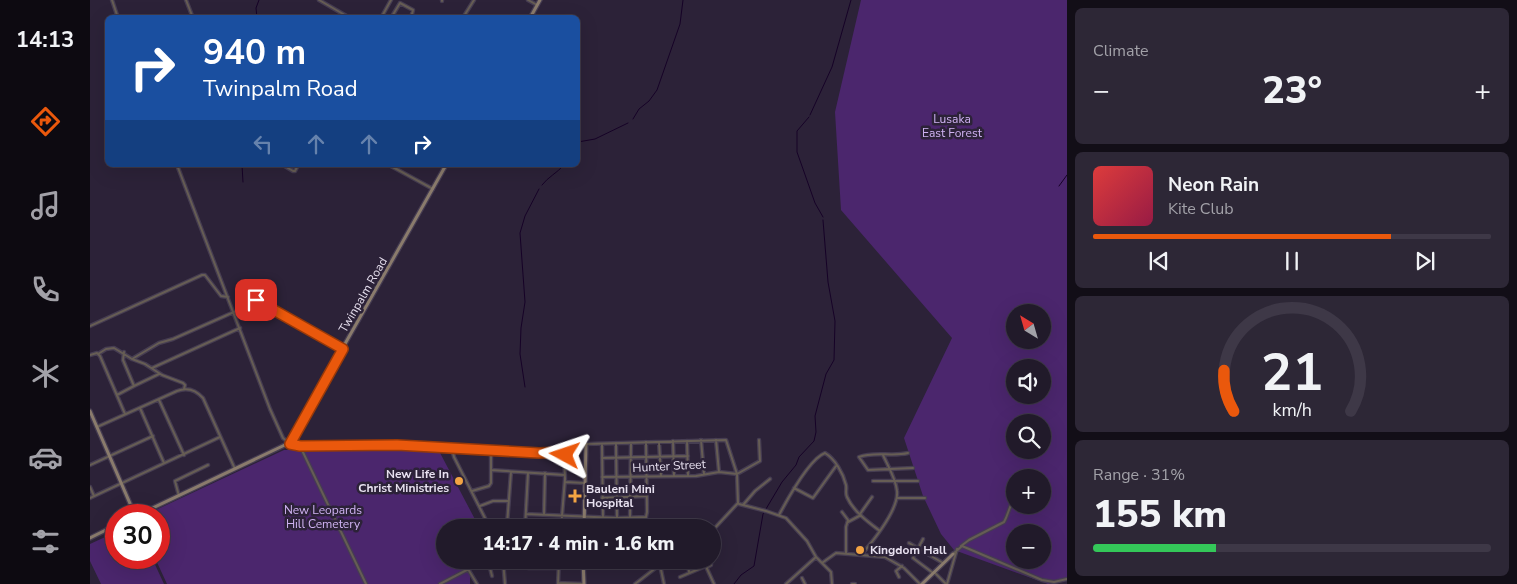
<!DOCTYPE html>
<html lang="en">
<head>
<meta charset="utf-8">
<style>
  body { margin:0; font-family:"Nunito Sans",sans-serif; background:#2d2736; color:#f1f3f6; height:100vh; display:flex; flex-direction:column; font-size:19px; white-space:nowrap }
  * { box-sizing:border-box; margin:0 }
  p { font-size:16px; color:#a2a1a8 }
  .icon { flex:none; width:28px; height:28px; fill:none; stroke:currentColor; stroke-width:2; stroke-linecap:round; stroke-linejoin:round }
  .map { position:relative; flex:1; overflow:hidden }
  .sheet { display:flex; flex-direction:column; gap:8px; padding:8px; background:#120e17; width:450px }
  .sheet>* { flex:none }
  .guide { position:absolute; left:15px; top:15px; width:475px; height:152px; border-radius:8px; box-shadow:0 5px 20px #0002,0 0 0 1px #3e3847; background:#1a4fa0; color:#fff; overflow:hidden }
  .needle { width:32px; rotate:323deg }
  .tools { position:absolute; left:916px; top:304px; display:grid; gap:10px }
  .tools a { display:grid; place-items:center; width:45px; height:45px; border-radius:50%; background:#211a2a; box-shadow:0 5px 20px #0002,0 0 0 1px #3e3847; font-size:25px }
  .speed { position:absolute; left:15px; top:504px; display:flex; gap:10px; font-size:25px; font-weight:700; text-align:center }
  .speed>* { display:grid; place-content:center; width:65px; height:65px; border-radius:50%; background:#211a2a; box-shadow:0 5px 20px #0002,0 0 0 1px #3e3847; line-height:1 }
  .speed .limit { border:8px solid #d22; background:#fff; color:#111 }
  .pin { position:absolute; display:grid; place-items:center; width:42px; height:42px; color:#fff; margin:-21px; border-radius:10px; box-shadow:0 2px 8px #0006 }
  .me { position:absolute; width:55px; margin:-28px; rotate:275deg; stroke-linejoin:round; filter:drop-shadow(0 0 4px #0008) }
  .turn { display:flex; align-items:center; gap:18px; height:105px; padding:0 15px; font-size:22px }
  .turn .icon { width:65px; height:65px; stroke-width:2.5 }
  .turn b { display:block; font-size:35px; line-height:42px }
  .lanes { display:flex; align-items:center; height:48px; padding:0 15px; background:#0003; justify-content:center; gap:25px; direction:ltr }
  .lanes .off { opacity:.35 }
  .big { font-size:38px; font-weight:800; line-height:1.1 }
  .sheet .tile { flex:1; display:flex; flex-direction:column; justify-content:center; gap:8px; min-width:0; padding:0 18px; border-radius:8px; background:#2d2736 }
  .sheet .dial { align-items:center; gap:0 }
  .dial svg { height:130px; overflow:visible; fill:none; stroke:#3e3847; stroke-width:7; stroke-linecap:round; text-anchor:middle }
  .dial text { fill:#f1f3f6; stroke:none }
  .song { display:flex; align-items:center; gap:15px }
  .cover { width:60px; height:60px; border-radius:8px; background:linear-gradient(135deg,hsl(0 70% 55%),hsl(340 70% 35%)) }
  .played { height:5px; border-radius:2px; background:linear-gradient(90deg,#ea580c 75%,#3e3847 75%) }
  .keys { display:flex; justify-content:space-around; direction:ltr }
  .heat { display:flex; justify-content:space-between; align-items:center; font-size:28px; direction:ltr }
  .charge { height:8px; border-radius:4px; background:linear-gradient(90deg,#34c759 31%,#3e3847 0) }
  .trip { position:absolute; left:346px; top:519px; width:285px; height:50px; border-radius:25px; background:#211a2a; box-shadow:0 5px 20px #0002,0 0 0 1px #3e3847; font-weight:800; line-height:50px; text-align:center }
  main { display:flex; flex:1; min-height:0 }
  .tab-bar { display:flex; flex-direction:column; width:90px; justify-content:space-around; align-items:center; background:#0d0a11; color:#a2a1a8 }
  .tab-bar .icon { width:35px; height:35px }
  .tab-bar .selected { color:#ea580c }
  .tab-bar b { font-size:22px; color:#f1f3f6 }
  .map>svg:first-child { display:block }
</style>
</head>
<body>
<main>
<nav class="tab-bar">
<b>14:13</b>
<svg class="icon selected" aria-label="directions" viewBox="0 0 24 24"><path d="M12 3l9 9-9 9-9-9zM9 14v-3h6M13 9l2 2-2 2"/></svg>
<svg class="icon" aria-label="music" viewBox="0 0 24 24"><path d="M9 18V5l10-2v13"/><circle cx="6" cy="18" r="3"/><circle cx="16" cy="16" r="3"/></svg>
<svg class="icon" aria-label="phone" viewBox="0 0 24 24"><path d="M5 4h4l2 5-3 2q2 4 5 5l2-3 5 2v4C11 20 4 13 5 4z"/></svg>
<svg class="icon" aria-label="climate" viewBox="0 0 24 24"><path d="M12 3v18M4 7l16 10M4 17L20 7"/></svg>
<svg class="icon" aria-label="car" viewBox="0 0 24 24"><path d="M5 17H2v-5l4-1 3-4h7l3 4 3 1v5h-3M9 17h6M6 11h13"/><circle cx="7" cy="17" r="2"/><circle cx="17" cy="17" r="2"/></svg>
<svg class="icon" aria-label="filters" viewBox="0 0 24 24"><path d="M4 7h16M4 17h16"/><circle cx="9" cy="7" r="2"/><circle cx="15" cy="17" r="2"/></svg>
</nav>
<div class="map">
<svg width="977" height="584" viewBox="0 0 977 584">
  <rect width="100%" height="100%" fill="#2c2238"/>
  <path fill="#4b266d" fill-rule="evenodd" d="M771 0H977V577L958 584 864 550 851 534 833 496 814 438 862 338 751 210 745 112ZM925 312H952V340H925ZM925 368H952V395H925ZM925 422H952V450H925ZM925 478H952V505H925ZM925 532H952V560H925Z
    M348 449 389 527 355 528V560H399L380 571V584H77L65 558H69V515H55L194 450Z
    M26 532V558H62L74 584H11L0 561V544Z"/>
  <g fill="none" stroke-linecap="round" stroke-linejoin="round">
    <path stroke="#160227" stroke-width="1" d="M167 18 166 8 169 0
      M720 115 742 67 761 0
      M719 117 707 131V152L725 203 733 217
      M543 119 549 109 559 101 567 90 590 24 593 0
      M488 142 505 139 538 123
      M152 165 153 182
      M452 185C458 177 467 173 474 165
      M969 186 977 175
      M435 387 430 354 431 328 435 302 430 233 435 216 449 189
      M644 584 651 575 664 566 673 514 692 482 706 465 709 457 724 441 726 432 725 416 736 374 744 360 745 321 738 282 733 220"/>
    <defs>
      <path id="street" d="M22 0 28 18
        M96 0 103 18
        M229 0 260 18
        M438 0 447 5
        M352 1V0
        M374 16 384 0
        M291 18 301 0
        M301 18 310 3 323 10 321 18
        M87 165 180 409 193 438 199 443
        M193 165 203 171H205L208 165
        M299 165 343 189
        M150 284V289L151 292 253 349
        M0 326 112 275H115L131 296 138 297
        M8 354 16 349 24 348 42 359 55 364 72 375 93 383 95 385 94 389
        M0 355 7 353 10 356 35 414
        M42 359 69 343 83 339 144 312
        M62 368 150 328
        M44 386 69 374
        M27 395 44 386 33 360 34 352
        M69 400 94 455
        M50 408 74 463
        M7 427 87 391C97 387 105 389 113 398L145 469
        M611 440 614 474
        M626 440 629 472
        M583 441 584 476
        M597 441 598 475
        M556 442 557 512 555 522 559 528
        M569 442 571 476
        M526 443 527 518
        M497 444 636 440 647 474 648 503 622 531
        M512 444 513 518
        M210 446 276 584
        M362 449 364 457 400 528
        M818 453C802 457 784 451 769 457L778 470 823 468
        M512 458 598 456
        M0 465 63 436
        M401 470 475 475
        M512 477 606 476 629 472 647 474 670 461 669 440
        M783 481H828
        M475 482 495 483
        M0 487 4 496
        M704 488 723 498 746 466
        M382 491 399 486 401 483V451
        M89 496 85 481 118 465
        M0 498 130 437
        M512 498 557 496
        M807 498H835
        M649 504 676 511 696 518 717 541 726 557 741 572 742 584
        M653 505 665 491 680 479
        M390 506 403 501H419
        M752 512 758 520 756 527V553
        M436 514 527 518 556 517
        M770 514 782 497
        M454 515 455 473
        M689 515C697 500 719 459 735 453 745 459 753 473 756 485 757 489 755 493 757 497 763 511 778 522 790 531
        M540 518 541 443
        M758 522 771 515
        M413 528 417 525 421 472
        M435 528 438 473
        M471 528 475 479 474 452
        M561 528 584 523 593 528
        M833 539 823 558 843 573
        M819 543 853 563
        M871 546 879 540 914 522 916 518 925 494
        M622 554 624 548
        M772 554C783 541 809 509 807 491 806 479 798 466 793 455
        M863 554 872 546 952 580 964 582 977 579
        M398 560 402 576
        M413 560 415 584
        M435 560 436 566 438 568H468
        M598 560 599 572
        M613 560 624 584
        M732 563 746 553 795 557 814 568 830 584
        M468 565 494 566
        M570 565 574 584
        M617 567 621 565V560
        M378 569 387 584
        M844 572 856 584
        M590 577 616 566
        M809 577 806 571 812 566
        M712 578 715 584
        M468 583 494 584
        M350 584 396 560
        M468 584 469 560
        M545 584 576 560
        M696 584 726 557
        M762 584H765
        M857 584 867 549"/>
      <path id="secondary" d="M440 18 450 0
        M0 411 45 515
        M199 443 209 446 320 445 388 451 465 454 473 453 479 446 496 444 494 528
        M48 515 199 443 356 165
        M0 538 26 525
        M493 560 494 584
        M832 584 863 554"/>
    </defs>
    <use href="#street" stroke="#463d52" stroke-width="4.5"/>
    <use href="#secondary" stroke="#463d52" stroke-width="5.5"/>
    <use href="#street" stroke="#665d54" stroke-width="2"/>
    <use href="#secondary" stroke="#8a7b6c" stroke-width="3"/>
  </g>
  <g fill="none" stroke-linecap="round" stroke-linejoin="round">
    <defs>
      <path id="route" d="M166 300 253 349 200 444 210 446 307 445 449 453 474 452 475 455"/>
    </defs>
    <use href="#route" stroke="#983908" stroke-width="12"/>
    <use href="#route" stroke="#ea580c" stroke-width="9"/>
  </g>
  <g fill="#f3a443" stroke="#2c2238" stroke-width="2">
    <circle cx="369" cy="481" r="5"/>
    <path d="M482.5 488.5h5v5h5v5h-5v5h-5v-5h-5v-5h5z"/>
    <circle cx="770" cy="550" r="5"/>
  </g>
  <g text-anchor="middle" stroke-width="5" stroke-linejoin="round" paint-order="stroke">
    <g font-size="12" fill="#d0b3f3" stroke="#2c2238">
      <text x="862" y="123">Lusaka<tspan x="862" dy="14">East Forest</tspan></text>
      <text x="233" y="514">New Leopards<tspan x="233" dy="14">Hill Cemetery</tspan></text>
    </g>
    <g font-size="12" fill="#e8e1f0" stroke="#2c2238">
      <text transform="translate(273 295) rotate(-60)" y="4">Twinpalm Road</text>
      <text transform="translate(579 466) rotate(-3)" y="4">Hunter Street</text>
    </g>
    <g font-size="12" font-weight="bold" fill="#e8e1f0" stroke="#2c2238" text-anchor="start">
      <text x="359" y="478" text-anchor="end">New Life In<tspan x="359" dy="14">Christ Ministries</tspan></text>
      <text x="496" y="493">Bauleni Mini<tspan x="496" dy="14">Hospital</tspan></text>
      <text x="780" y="554">Kingdom Hall</text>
    </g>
  </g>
</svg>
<div class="tools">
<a><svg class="needle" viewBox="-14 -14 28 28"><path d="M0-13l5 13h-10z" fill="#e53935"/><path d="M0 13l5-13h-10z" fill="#a2a1a8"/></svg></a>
<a><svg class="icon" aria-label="sound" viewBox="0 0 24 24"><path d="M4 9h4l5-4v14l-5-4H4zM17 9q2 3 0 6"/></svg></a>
<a><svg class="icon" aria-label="search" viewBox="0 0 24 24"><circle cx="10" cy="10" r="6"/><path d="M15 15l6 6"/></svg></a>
<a>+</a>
<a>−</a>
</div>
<div class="speed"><div class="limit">30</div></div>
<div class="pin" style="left:166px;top:300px;background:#d93025"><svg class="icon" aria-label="arrive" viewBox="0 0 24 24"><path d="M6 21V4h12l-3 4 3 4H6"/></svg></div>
<svg class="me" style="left:475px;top:455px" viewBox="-20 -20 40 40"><path d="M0-17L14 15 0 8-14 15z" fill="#ea580c" stroke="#fff" stroke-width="4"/></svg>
<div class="trip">14:17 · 4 min · 1.6 km</div>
<div class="guide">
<div class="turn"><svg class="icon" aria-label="right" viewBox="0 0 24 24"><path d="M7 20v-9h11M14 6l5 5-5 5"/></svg><div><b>940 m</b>Twinpalm Road</div></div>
<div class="lanes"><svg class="icon off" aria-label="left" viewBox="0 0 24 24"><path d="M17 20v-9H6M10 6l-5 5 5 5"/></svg><svg class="icon off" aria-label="ahead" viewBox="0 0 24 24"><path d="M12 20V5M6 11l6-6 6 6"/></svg><svg class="icon off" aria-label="ahead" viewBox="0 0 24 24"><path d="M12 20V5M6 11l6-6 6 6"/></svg><svg class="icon" aria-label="right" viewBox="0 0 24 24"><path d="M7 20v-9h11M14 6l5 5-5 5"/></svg></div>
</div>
</div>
<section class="sheet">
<div class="tile"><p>Climate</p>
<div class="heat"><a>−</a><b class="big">23°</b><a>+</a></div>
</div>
<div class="tile">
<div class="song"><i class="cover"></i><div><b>Neon Rain</b><p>Kite Club</p></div></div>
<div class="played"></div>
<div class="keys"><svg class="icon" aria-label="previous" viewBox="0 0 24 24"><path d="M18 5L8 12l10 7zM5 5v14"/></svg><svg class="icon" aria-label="pause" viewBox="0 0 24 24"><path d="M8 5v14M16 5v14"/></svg><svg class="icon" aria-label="next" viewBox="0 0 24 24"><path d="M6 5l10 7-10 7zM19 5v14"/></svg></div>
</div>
<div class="tile dial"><svg viewBox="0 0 100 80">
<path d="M14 69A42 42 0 1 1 86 69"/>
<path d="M14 69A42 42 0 0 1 8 44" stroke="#ea580c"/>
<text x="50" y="56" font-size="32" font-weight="700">21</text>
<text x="50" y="72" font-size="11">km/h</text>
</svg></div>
<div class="tile"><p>Range · 31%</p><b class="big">155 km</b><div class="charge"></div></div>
</section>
</main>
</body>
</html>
